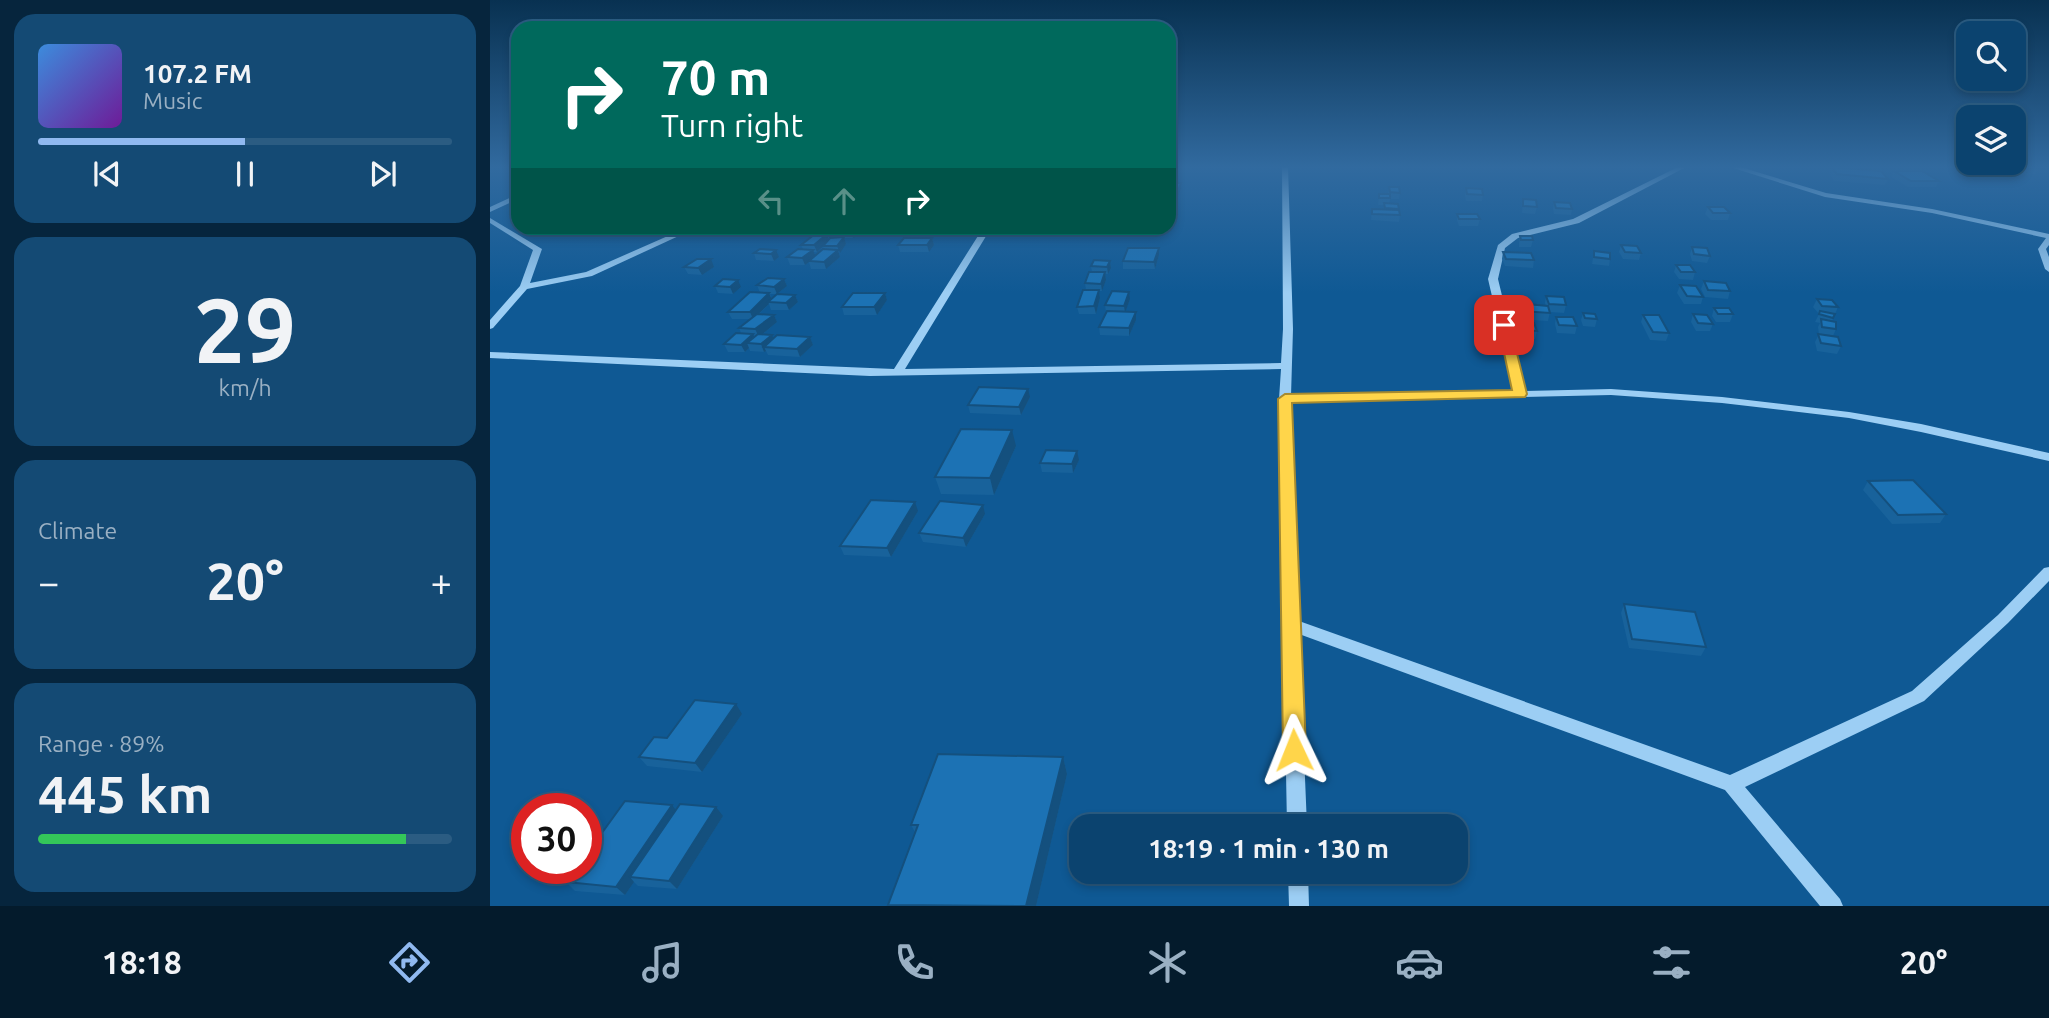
<!DOCTYPE html>
<html lang="en">
<head>
<meta charset="utf-8">
<style>
  body { margin:0; font-family:Ubuntu,sans-serif; background:#144a74; color:#f1f3f6; height:100vh; display:flex; flex-direction:column; font-size:26px; white-space:nowrap }
  * { box-sizing:border-box; margin:0 }
  p { font-size:23px; color:#9ab0c3 }
  .icon { flex:none; width:38px; height:38px; fill:none; stroke:currentColor; stroke-width:2; stroke-linecap:round; stroke-linejoin:round }
  .map { position:relative; flex:1; overflow:hidden }
  .drawer { display:flex; flex-direction:column; gap:14px; padding:14px; background:#06253d; width:490px }
  .drawer>* { flex:none }
  .top-card { position:absolute; left:21px; top:21px; width:665px; height:214px; border-radius:21px; box-shadow:0 4px 10px #0003,0 0 0 2px #2b5c82; background:#00695c; color:#fff; overflow:hidden }
  .fabs { position:absolute; left:1466px; top:21px; display:grid; gap:14px }
  .fabs a { display:grid; place-items:center; width:70px; height:70px; border-radius:14px; background:#0b436f; box-shadow:0 4px 10px #0003,0 0 0 2px #2b5c82; font-size:35px }
  .speed { position:absolute; left:21px; top:793px; display:flex; gap:14px; font-size:35px; font-weight:700; text-align:center }
  .speed>* { display:grid; place-content:center; width:91px; height:91px; border-radius:50%; background:#0b436f; box-shadow:0 4px 10px #0003,0 0 0 2px #2b5c82; line-height:1 }
  .speed .limit { border:10px solid #d22; background:#fff; color:#111 }
  .pin { position:absolute; display:grid; place-items:center; width:60px; height:60px; color:#fff; margin:-30px; border-radius:14px; box-shadow:0 4px 10px #0006 }
  .me { position:absolute; width:77px; margin:-38px; rotate:358deg; stroke-linejoin:round; filter:drop-shadow(0 0 5px #0008) }
  .turn { display:flex; align-items:center; gap:24px; height:147px; padding:0 35px; font-size:32px }
  .turn .icon { width:91px; height:91px; stroke-width:2.5 }
  .turn b { display:block; font-size:49px; line-height:60px }
  .lanes { display:flex; align-items:center; height:66px; padding:0 35px; background:#0003; justify-content:center; gap:35px; direction:ltr }
  .lanes .off { opacity:.35 }
  .big { font-size:52px; font-weight:700; line-height:1.1 }
  .drawer .widget { flex:1; display:flex; flex-direction:column; justify-content:center; gap:10px; min-width:0; padding:0 24px; border-radius:21px; background:#144a74 }
  .drawer .dial { align-items:center; gap:0 }
  .dial b { font-size:91px; line-height:1 }
  .song { display:flex; align-items:center; gap:21px }
  .cover { width:84px; height:84px; border-radius:10px; background:linear-gradient(135deg,hsl(210 70% 55%),hsl(280 70% 35%)) }
  .played { height:7px; border-radius:4px; background:linear-gradient(90deg,#90b9f0 50%,#2b5c82 50%) }
  .keys { display:flex; justify-content:space-around; direction:ltr }
  .heat { display:flex; justify-content:space-between; align-items:center; font-size:38px; direction:ltr }
  .charge { height:10px; border-radius:5px; background:linear-gradient(90deg,#34c759 89%,#2b5c82 0) }
  .trip { position:absolute; left:579px; top:814px; width:399px; height:70px; border-radius:21px; background:#0b436f; box-shadow:0 4px 10px #0003,0 0 0 2px #2b5c82; font-weight:700; line-height:70px; text-align:center }
  .tab-bar { display:flex; height:112px; justify-content:space-around; align-items:center; background:#041b2c; color:#9ab0c3 }
  .tab-bar .icon { width:49px; height:49px }
  .tab-bar .on { color:#90b9f0 }
  .tab-bar b { font-size:32px; color:#f1f3f6 }
  main { display:flex; flex:1; min-height:0 }
  .map>svg:first-child { display:block }
</style>
</head>
<body>
<main>
<section class="drawer">
<div class="widget">
<div class="song"><i class="cover"></i><div><b>107.2 FM</b><p>Music</p></div></div>
<div class="played"></div>
<div class="keys"><svg class="icon" aria-label="previous" viewBox="0 0 24 24"><path d="M18 5L8 12l10 7zM5 5v14"/></svg><svg class="icon" aria-label="pause" viewBox="0 0 24 24"><path d="M8 5v14M16 5v14"/></svg><svg class="icon" aria-label="next" viewBox="0 0 24 24"><path d="M6 5l10 7-10 7zM19 5v14"/></svg></div>
</div>
<div class="widget dial"><b>29</b><p>km/h</p></div>
<div class="widget"><p>Climate</p>
<div class="heat"><a>−</a><b class="big">20°</b><a>+</a></div>
</div>
<div class="widget"><p>Range · 89%</p><b class="big">445 km</b><div class="charge"></div></div>
</section>
<div class="map">
<svg width="1559" height="906" viewBox="0 0 1559 906">
  <rect width="100%" height="100%" fill="#0f5994"/>
  <g fill="none" stroke-linecap="round" stroke-linejoin="round">
    <path fill="#9ccef4" fill-rule="evenodd" d="M792 166H798L803 329 801 396 1024 391 998 279 1008 245 1022 234 1083 219 1190 166H1198L1089 223 1028 238 1015 248 1008 279 1035 391 1121 389 1232 397 1359 412 1431 424 1559 453V461L1431 432 1359 418 1232 403 1121 395 801 402 809 621 1240 775 1422 691 1508 615 1554 568 1559 567V581L1518 623 1434 701 1255 787 1350 899 1353 906H1330L1235 790 809 634 817 826H797L789 399 791 369 380 376 0 358V352L404 369 493 228H501L415 369 791 363 793 329Z
      M1237 166H1247L1336 193 1442 209 1559 234V245L1556 249 1559 257V272L1555 269 1548 249 1556 238 1442 213 1335 197Z
      M28 194V199L0 212V207Z
      M0 218 52 249 40 283 96 272 196 228H206L102 276 37 289 3 328 0 329V320L30 286 43 250 0 223Z
      M798 872H818L819 906H799Z"/>
  </g>
  <path fill="#18629b" fill-rule="evenodd" d="M1509 166H1544L1549 168 1546 174 1519 175 1507 170Z
    M1341 167 1398 179 1395 185 1344 181 1339 173Z
    M1404 171 1449 181 1446 187H1418L1401 177Z
    M679 183H691V189L686 202H679Z
    M899 187 910 193 909 199H900L899 203 908 204 910 215 909 222 881 220 882 209 894 210V205H888L889 194H898Z
    M976 188 993 195 992 201H976L975 195Z
    M1033 199 1047 207 1045 214 1032 213Z
    M1064 202 1082 209 1081 215 1064 214 1063 209Z
    M1218 207 1240 213 1238 220H1221L1215 214Z
    M967 214 990 219 988 226H969L967 220Z
    M374 228 363 238H354L356 244 349 253 350 257 336 269H321L319 262 315 265H300L297 257 313 249 311 245 337 234 339 239 350 237 348 231ZM333 247 334 249 325 256 324 252H327Z
    M1030 236 1043 240 1041 247H1029V243Z
    M442 238 444 245 439 252H410L408 245Z
    M1131 245 1151 253 1149 260 1133 259 1129 252Z
    M1202 247 1220 256 1217 263 1202 261 1200 254Z
    M270 249 289 257 284 261 266 260 264 253Z
    M1104 251 1120 259 1119 266 1102 264Z
    M1013 252 1044 260 1043 268 1015 266 1012 259Z
    M669 255 665 269H633V261Z
    M620 261 621 268 618 274H615L616 280 612 291H609L610 298 606 314H589L587 307 596 290 595 283 602 272 601 266Z
    M1186 265 1205 272 1203 280 1189 279 1184 272Z
    M194 267H224L212 275 198 274Z
    M294 279 297 286 287 294H280L282 299 305 295 308 302 299 310H281L279 304 269 314 284 315 287 322 273 334 283 339 320 337 323 345 310 357 278 355 276 351 274 352 260 351 259 348 255 352H238L234 344 251 333 249 328 260 319H242L238 312 270 293 267 285Z
    M1214 281 1240 291 1238 299 1215 297 1211 289Z
    M1190 285 1213 297 1211 304H1194L1187 293Z
    M225 286 251 287 243 294 228 293Z
    M395 293 397 300 387 315H354L352 307Z
    M1056 296 1076 305 1074 313 1060 312 1058 321 1028 319 1026 311 1027 303 1056 306 1055 303Z
    M640 299 635 312 646 320 639 336 610 335 609 327 616 312 615 305Z
    M1327 299 1348 307 1342 321 1346 329 1343 336 1351 346 1347 354 1327 351 1325 342 1329 334 1328 327 1330 323 1325 322 1329 314 1323 307Z
    M1224 308 1243 314 1240 322H1226L1222 316Z
    M1093 313 1107 319 1105 327 1093 326 1091 320Z
    M1203 314 1223 324 1220 331H1206L1201 322Z
    M1153 315 1179 333 1176 341 1160 340 1151 322Z
    M1066 317 1087 326 1085 334 1067 333 1065 324Z
    M1027 322 1047 331 1045 339 1028 338 1025 330Z
    M540 397 531 415 480 413 478 405Z
    M526 446 504 495 451 494 445 477Z
    M589 460 583 473 552 472 550 463Z
    M1378 481 1456 514 1450 523 1402 524 1373 490Z
    M428 511 401 557 354 555 350 546Z
    M495 514 476 547 433 542 429 533Z
    M1134 604 1216 647 1211 656 1139 648 1131 613Z
    M252 714 212 772 157 766 149 757 177 738Z
    M573 757 577 774 546 906H399L425 832 421 825Z
    M233 816 187 889 148 886 144 882 135 895 85 891 76 882Z"/>
  <path fill="#14507e" d="M691 183V189L686 202V196Z
    M365 228H374L363 238 361 231Z
    M337 234 339 241 327 252 324 245Z
    M354 237 356 244 350 253 347 246Z
    M442 238 444 245 439 252 437 245Z
    M669 248V255L665 269 664 262Z
    M286 250 289 257 284 261 281 254Z
    M323 250 326 257 315 265 312 258Z
    M348 250 350 257 336 269 334 262Z
    M221 259 224 267 212 275 208 268Z
    M620 261 621 268 618 274 617 267Z
    M615 272 616 280 612 291 611 284Z
    M294 279 297 286 287 294 284 287Z
    M248 280 251 287 243 294 240 287Z
    M609 290 610 298 606 314 604 306Z
    M639 292 640 299 635 313 634 306Z
    M279 293 282 300 278 302 279 304 263 319 260 312Z
    M395 293 397 300 387 315 384 307Z
    M305 295 308 302 299 310 296 303Z
    M646 312V320L639 336V328Z
    M284 315 287 322 269 337 265 329Z
    M263 334 267 342 257 343 259 348 255 352 251 345Z
    M282 335 285 343 274 347 276 351 274 352 271 344Z
    M320 337 323 345 310 357 307 349Z
    M538 389 540 397 531 415 529 407Z
    M522 430 526 446 504 495 500 478Z
    M587 451 589 460 583 473 582 464Z
    M425 502 428 511 401 557 397 548Z
    M493 505 495 514 476 547 473 538Z
    M246 704 252 714 212 772 205 763Z
    M573 757 577 774 546 906H536Z
    M182 805 189 814 140 877 144 882 135 895 126 887Z
    M226 807 233 816 187 889 179 881Z"/>
  <path fill="#1c72b4" stroke="#14507e" stroke-width="2" d="M1515 166H1544L1549 168 1523 169Z
    M1341 167 1391 171 1398 179 1347 174Z
    M1404 171H1432L1449 181H1421Z
    M679 183H691L686 196H679Z
    M899 187H909L910 193 900 192Z
    M976 188 992 189 993 195 977 194Z
    M889 194H900V198H889Z
    M1033 199 1046 200 1047 207 1033 206Z
    M1064 202 1080 203 1082 209 1066 208Z
    M894 203 908 204 909 209 895 208Z
    M1218 207H1234L1240 213H1223Z
    M882 209 909 210 910 215 882 214Z
    M967 214H987L990 219H969Z
    M352 228H365L361 231H348Z
    M325 234H337L324 245H311Z
    M1030 236H1042L1043 240H1031Z
    M354 237 347 246H333L340 238Z
    M414 238H442L437 245H408Z
    M1131 245 1147 246 1151 253 1135 252Z
    M1202 247 1217 248 1220 256 1204 254Z
    M638 248H669L664 262 633 261Z
    M270 249 286 250 281 254 264 253Z
    M308 249 323 250 312 258 297 257Z
    M333 249 348 250 334 262 319 261Z
    M1104 251 1120 253V259L1104 257Z
    M1013 252 1041 253 1044 260 1016 259Z
    M207 259H221L208 268 194 267Z
    M604 260 620 261 617 267 601 266Z
    M1186 265H1200L1205 272H1191Z
    M599 272H615L611 284 595 283Z
    M278 278 294 279 284 287 267 285Z
    M233 279 248 280 240 287 225 286Z
    M1214 281 1236 283 1240 291 1218 290Z
    M1190 285 1206 286 1213 297 1197 296Z
    M593 290H609L604 306 587 307Z
    M622 291 639 292 634 306 615 305Z
    M260 292 279 293 260 312H238Z
    M363 293H395L384 307H352Z
    M287 294 305 295 296 303 278 302Z
    M1056 296 1074 297 1076 305 1059 304Z
    M1327 299 1342 300 1348 307 1332 306Z
    M1027 303 1058 306 1060 313 1029 311Z
    M1224 308H1239L1243 314H1228Z
    M617 311 646 312 639 328 609 327Z
    M1330 311 1345 314 1343 318 1329 314Z
    M1093 313 1105 314 1107 319 1095 318Z
    M267 314 284 315 265 329 249 328Z
    M1203 314 1217 315 1223 324 1208 323Z
    M1153 315H1169L1179 333 1163 332Z
    M1066 317H1083L1087 326 1069 325Z
    M1331 319 1346 322V329L1332 327Z
    M1027 322 1044 323 1047 331 1029 330Z
    M246 333 263 334 251 345 234 344Z
    M268 334 282 335 271 344 257 343Z
    M1328 334 1348 337 1351 346 1331 343Z
    M287 335 320 337 307 349 274 347Z
    M489 387 538 389 529 407 478 405Z
    M471 429 522 430 500 478 445 477Z
    M556 450 587 451 582 464 550 463Z
    M1423 480 1456 514 1408 515 1378 481Z
    M381 500 425 502 397 548 350 546Z
    M450 501 493 505 473 538 429 533Z
    M1134 604 1205 612 1216 647 1142 639Z
    M205 700 246 704 205 763 149 757 164 737 177 738Z
    M448 754 573 757 536 906 398 905 428 825H421Z
    M135 801 182 805 126 887 76 882 86 868H96V855Z
    M190 804 226 807 179 881 140 877Z"/>
  <linearGradient id="sky" x2="0" y2="1"><stop stop-color="#083151"/><stop offset="0.57" stop-color="#316a9f"/><stop offset="1" stop-color="#316a9f" stop-opacity="0"/></linearGradient>
  <rect width="1559" height="293" fill="url(#sky)"/>
  <path fill="#ffd54a" stroke="#a68a30" stroke-width="2" d="M1014 321 1020 325 1037 394 1035 397 802 403 816 750 812 757 804 760 796 757 793 750 788 399 795 394 1022 390 1008 325Z"/>
</svg>
<div class="fabs">
<a><svg class="icon" aria-label="search" viewBox="0 0 24 24"><circle cx="10" cy="10" r="6"/><path d="M15 15l6 6"/></svg></a>
<a><svg class="icon" aria-label="layers" viewBox="0 0 24 24"><path d="M12 4l9 5-9 5-9-5zM3 14l9 5 9-5"/></svg></a>
</div>
<div class="speed"><div class="limit">30</div></div>
<div class="pin" style="left:1014px;top:325px;background:#d93025"><svg class="icon" aria-label="arrive" viewBox="0 0 24 24"><path d="M6 21V4h12l-3 4 3 4H6"/></svg></div>
<svg class="me" style="left:804px;top:750px" viewBox="-20 -20 40 40"><path d="M0-17L14 15 0 8-14 15z" fill="#ffd54a" stroke="#fff" stroke-width="4"/></svg>
<div class="trip">18:19 · 1 min · 130 m</div>
<div class="top-card">
<div class="turn"><svg class="icon" aria-label="right" viewBox="0 0 24 24"><path d="M7 20v-9h11M14 6l5 5-5 5"/></svg><div><b>70 m</b>Turn right</div></div>
<div class="lanes"><svg class="icon off" aria-label="left" viewBox="0 0 24 24"><path d="M17 20v-9H6M10 6l-5 5 5 5"/></svg><svg class="icon off" aria-label="ahead" viewBox="0 0 24 24"><path d="M12 20V5M6 11l6-6 6 6"/></svg><svg class="icon" aria-label="right" viewBox="0 0 24 24"><path d="M7 20v-9h11M14 6l5 5-5 5"/></svg></div>
</div>
</div>
</main>
<nav class="tab-bar">
<b>18:18</b>
<svg class="icon on" aria-label="directions" viewBox="0 0 24 24"><path d="M12 3l9 9-9 9-9-9zM9 14v-3h6M13 9l2 2-2 2"/></svg>
<svg class="icon" aria-label="music" viewBox="0 0 24 24"><path d="M9 18V5l10-2v13"/><circle cx="6" cy="18" r="3"/><circle cx="16" cy="16" r="3"/></svg>
<svg class="icon" aria-label="phone" viewBox="0 0 24 24"><path d="M5 4h4l2 5-3 2q2 4 5 5l2-3 5 2v4C11 20 4 13 5 4z"/></svg>
<svg class="icon" aria-label="climate" viewBox="0 0 24 24"><path d="M12 3v18M4 7l16 10M4 17L20 7"/></svg>
<svg class="icon" aria-label="car" viewBox="0 0 24 24"><path d="M5 17H2v-5l4-1 3-4h7l3 4 3 1v5h-3M9 17h6M6 11h13"/><circle cx="7" cy="17" r="2"/><circle cx="17" cy="17" r="2"/></svg>
<svg class="icon" aria-label="filters" viewBox="0 0 24 24"><path d="M4 7h16M4 17h16"/><circle cx="9" cy="7" r="2"/><circle cx="15" cy="17" r="2"/></svg>
<b>20°</b>
</nav>
</body>
</html>
